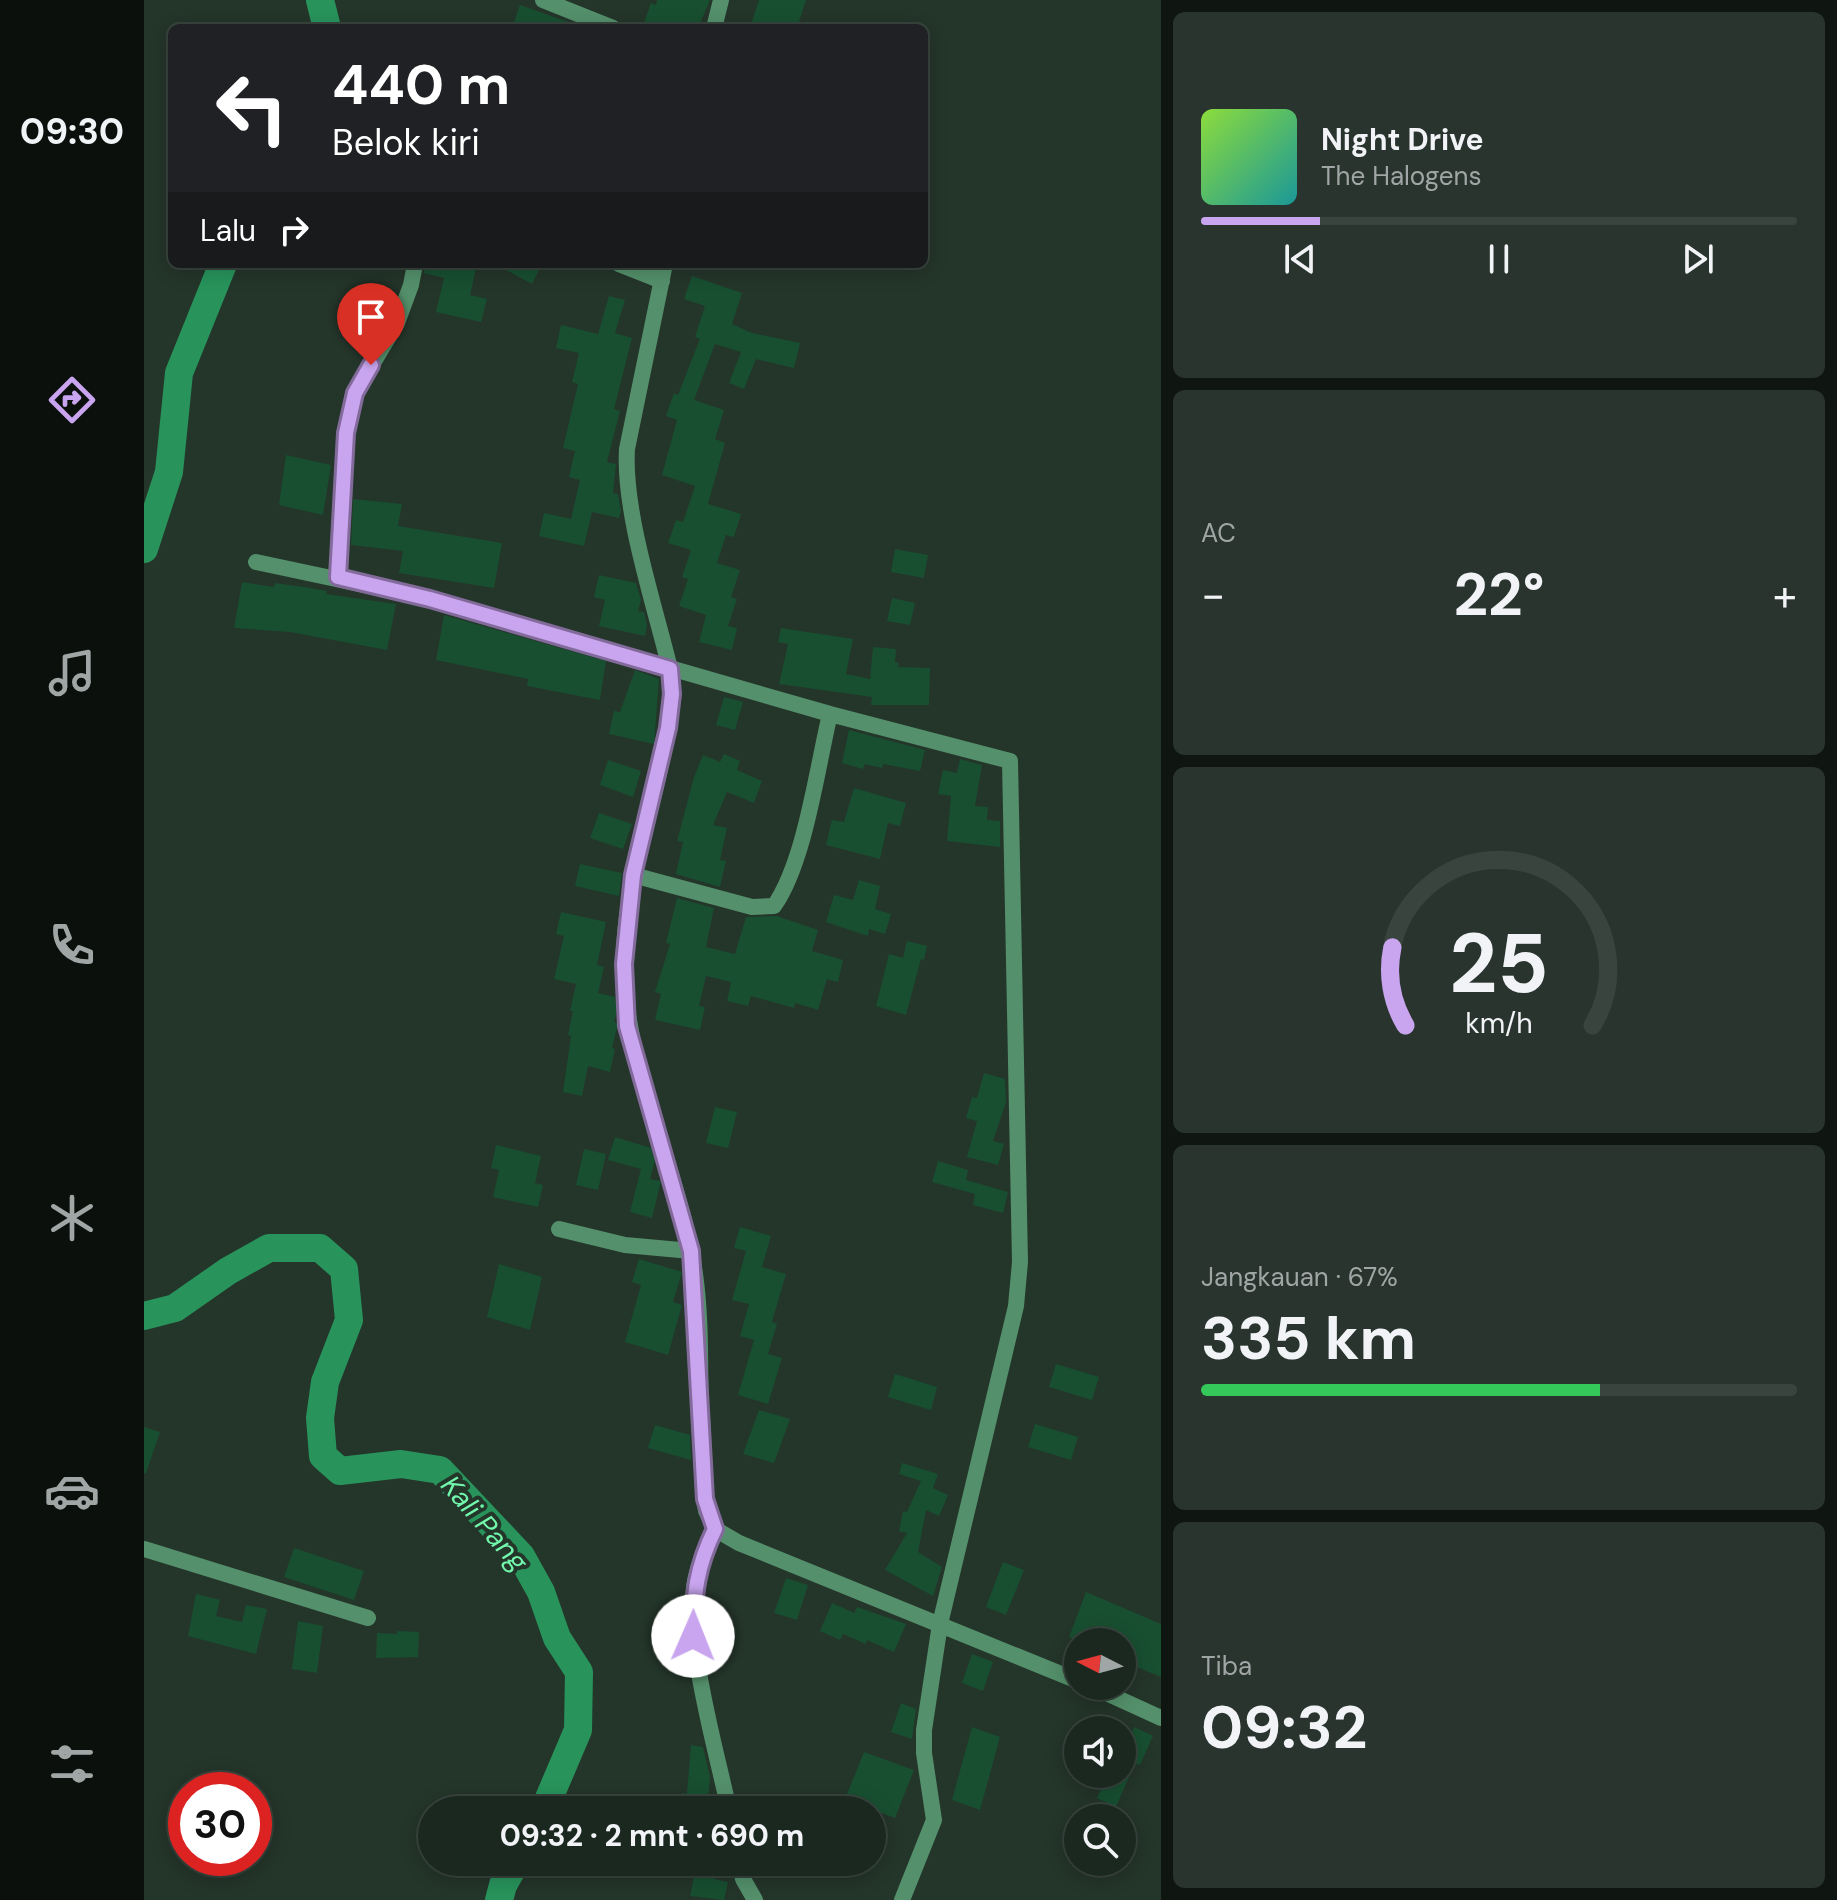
<!DOCTYPE html>
<html lang="id">
<head>
<meta charset="utf-8">
<style>
  body { margin:0; font-family:"DM Sans",sans-serif; background:#28342d; color:#f1f3f6; height:100vh; display:flex; flex-direction:column; font-size:30px; white-space:nowrap }
  * { box-sizing:border-box; margin:0 }
  p { font-size:26px; color:#a0a6a5 }
  .icon { flex:none; width:44px; height:44px; fill:none; stroke:currentColor; stroke-width:2; stroke-linecap:round; stroke-linejoin:round }
  .map { position:relative; flex:1; overflow:hidden }
  .panel { display:flex; flex-direction:column; gap:12px; padding:12px; background:#0f1612; width:676px }
  .panel>* { flex:none }
  .hud { position:absolute; left:24px; top:24px; width:760px; height:244px; border-radius:12px; box-shadow:0 4px 20px #0003,0 0 0 2px #39443e; background:#202124; color:#fff; overflow:hidden }
  .needle { width:52px; rotate:276deg }
  .tools { position:absolute; left:920px; top:1628px; display:grid; gap:16px }
  .tools a { display:grid; place-items:center; width:72px; height:72px; border-radius:50%; background:#1b2820; box-shadow:0 4px 20px #0003,0 0 0 2px #39443e; font-size:40px }
  .speed { position:absolute; left:24px; top:1772px; display:flex; gap:16px; font-size:40px; font-weight:700; text-align:center }
  .speed>* { display:grid; place-content:center; width:104px; height:104px; border-radius:50%; background:#1b2820; box-shadow:0 4px 20px #0003,0 0 0 2px #39443e; line-height:1 }
  .speed .limit { border:12px solid #d22; background:#fff; color:#111 }
  .pin { position:absolute; display:grid; place-items:center; width:68px; height:68px; color:#fff; margin:-82px -34px; border-radius:50% 50% 50% 0; rotate:-45deg; box-shadow:0 0 8px #0007 }
  .pin .icon { rotate:45deg }
  .me { position:absolute; width:88px; margin:-44px; rotate:1deg; stroke-linejoin:round; filter:drop-shadow(0 0 6px #0008) }
  .turn { display:flex; align-items:center; gap:28px; height:168px; padding:0 32px; font-size:36px }
  .turn .icon { width:104px; height:104px; stroke-width:2.5 }
  .turn b { display:block; font-size:56px; line-height:68px }
  .then { display:flex; align-items:center; height:76px; padding:0 32px; background:#0003; gap:16px; font-size:30px }
  .big { font-size:60px; font-weight:700; line-height:1.1 }
  .panel .tile { flex:1; display:flex; flex-direction:column; justify-content:center; gap:12px; min-width:0; padding:0 28px; border-radius:12px; background:#28342d }
  .panel .dial { align-items:center; gap:0 }
  .dial svg { height:208px; overflow:visible; fill:none; stroke:#39443e; stroke-width:7; stroke-linecap:round; text-anchor:middle }
  .dial text { fill:#f1f3f6; stroke:none }
  .song { display:flex; align-items:center; gap:24px }
  .cover { width:96px; height:96px; border-radius:12px; background:linear-gradient(135deg,hsl(90 70% 55%),hsl(180 70% 35%)) }
  .played { height:8px; border-radius:4px; background:linear-gradient(90deg,#c8a5ee 20%,#39443e 20%) }
  .keys { display:flex; justify-content:space-around; direction:ltr }
  .heat { display:flex; justify-content:space-between; align-items:center; font-size:44px; direction:ltr }
  .charge { height:12px; border-radius:6px; background:linear-gradient(90deg,#34c759 67%,#39443e 0) }
  .trip { position:absolute; left:274px; top:1796px; width:468px; height:80px; border-radius:40px; background:#1b2820; box-shadow:0 4px 20px #0003,0 0 0 2px #39443e; font-weight:700; line-height:80px; text-align:center }
  main { display:flex; flex:1; min-height:0 }
  .tabs { display:flex; flex-direction:column; width:144px; justify-content:space-around; align-items:center; background:#0b100d; color:#a0a6a5 }
  .tabs .icon { width:56px; height:56px }
  .tabs .active { color:#c8a5ee }
  .tabs b { font-size:36px; color:#f1f3f6 }
  .map>svg:first-child { display:block }
</style>
</head>
<body>
<main>
<nav class="tabs">
<b>09:30</b>
<svg class="icon active" aria-label="directions" viewBox="0 0 24 24"><path d="M12 3l9 9-9 9-9-9zM9 14v-3h6M13 9l2 2-2 2"/></svg>
<svg class="icon" aria-label="music" viewBox="0 0 24 24"><path d="M9 18V5l10-2v13"/><circle cx="6" cy="18" r="3"/><circle cx="16" cy="16" r="3"/></svg>
<svg class="icon" aria-label="phone" viewBox="0 0 24 24"><path d="M5 4h4l2 5-3 2q2 4 5 5l2-3 5 2v4C11 20 4 13 5 4z"/></svg>
<svg class="icon" aria-label="climate" viewBox="0 0 24 24"><path d="M12 3v18M4 7l16 10M4 17L20 7"/></svg>
<svg class="icon" aria-label="car" viewBox="0 0 24 24"><path d="M5 17H2v-5l4-1 3-4h7l3 4 3 1v5h-3M9 17h6M6 11h13"/><circle cx="7" cy="17" r="2"/><circle cx="17" cy="17" r="2"/></svg>
<svg class="icon" aria-label="filters" viewBox="0 0 24 24"><path d="M4 7h16M4 17h16"/><circle cx="9" cy="7" r="2"/><circle cx="15" cy="17" r="2"/></svg>
</nav>
<div class="map">
<svg width="1017" height="1900" viewBox="0 0 1017 1900">
  <rect width="100%" height="100%" fill="#24352a"/>
  <g fill="none" stroke-linecap="round" stroke-linejoin="round">
    <path stroke="#28945c" stroke-width="28" d="M176 0 183 28
      M0 549 25 472 35 373 79 264
      M0 1316 31 1308 84 1271 125 1248H176L200 1269 205 1320 181 1382 176 1418 179 1456 196 1471 257 1464 296 1470 377 1556 397 1592 413 1638 435 1672 434 1730 400 1810
      M355 1900 359 1885 372 1862"/>
  </g>
  <path fill="#184f31" d="M513 0H566L554 28H498L507 3 512 5Z
    M615 0H662L653 28H606Z
    M376 5 430 24 434 28H368Z
    M282 264H333L326 295 343 299 337 322 292 312 300 278 280 273Z
    M351 264H398L388 284Z
    M548 276 598 293 588 324 608 333 656 343 650 368 612 359 600 389 585 383 597 352 571 344 550 400 580 410 571 439 581 443 564 504 597 514 590 537 582 535 573 563 596 570 587 597 593 599 584 626 593 628 588 650 555 642 562 615 535 606 544 579 538 577 547 550 524 543 532 520 539 522 551 486 518 475 533 420 522 416 530 393 534 395 556 339 551 337 561 306 540 299Z
    M465 296 481 300 471 333 488 338 470 409 476 411 463 462 472 464 469 493 474 494 477 511 475 518 448 512 440 546 395 536 400 513 427 519 436 480 425 477 431 451 419 448 434 384 428 382 435 353 412 348 417 325 454 334Z
    M142 455 187 465 179 515 135 505Z
    M209 499 258 504 254 526 358 543 350 588 255 573 259 551 207 545Z
    M751 549 784 555 780 578 747 572Z
    M455 575 492 583 497 600 494 611 500 612 503 625 501 636 455 626 461 600 450 597Z
    M98 582 130 587 131 583 160 587 183 591 182 594 252 604 243 650 146 632 90 628Z
    M748 598 771 603 766 625 743 621Z
    M300 615 462 661 456 700 383 686 384 679 292 660Z
    M637 628 709 639 702 674 726 679 729 647 752 649 751 662 755 663 754 667 786 668 785 705H727L728 697 635 684 644 644 634 642Z
    M491 670 515 679 510 744 465 734 470 711 476 712Z
    M580 697 599 702 591 730 572 725Z
    M705 730 781 750 776 771 739 764 738 768 721 764 719 769 698 763Z
    M580 754 596 761 593 770 618 781 610 803 583 792 569 825 583 828 576 860 582 861 576 887 532 874 539 842 533 841 550 777 559 755 576 762Z
    M816 759 838 765 831 806 844 807 843 820 856 821V847L803 841 807 796 794 794 799 770 813 773Z
    M464 760 497 771 489 797 456 785Z
    M710 788 762 803 756 826 744 823 736 859 682 845 688 820 700 822Z
    M455 813 488 824 479 849 446 838Z
    M436 864 478 873 475 896 431 886Z
    M715 880 736 886 731 909 747 914 741 934 725 929 724 936 682 922 690 895 709 900Z
    M533 898 570 908 562 947 591 954 602 917 633 916 674 930 668 951 699 960 694 982 683 979 674 1010 651 1003 650 1008 607 996 604 1006 583 1001 587 982 562 976 555 1006 561 1007 556 1030 511 1020 517 994 511 992 526 944 522 943Z
    M417 912 462 922 453 965 460 967 454 993 471 997 473 1012 470 1022 474 1023 468 1048 471 1049 466 1072 444 1066 438 1096 419 1092 427 1036 424 1035 429 1011H426L432 984 410 979 420 936 412 934Z
    M763 941 783 946 780 960 777 959 762 1015 732 1006 745 954 759 958Z
    M840 1073 861 1079 862 1102 849 1141 860 1144 854 1165 823 1157 833 1121 822 1118 828 1097 833 1098Z
    M571 1107 593 1112 584 1148 562 1143Z
    M471 1137 507 1148 511 1160 506 1179 517 1181 508 1218 486 1212 497 1169 464 1160Z
    M352 1145 397 1156 391 1183 399 1185 394 1207 349 1197 355 1170 347 1168Z
    M440 1149 462 1154 454 1190 432 1185Z
    M794 1161 824 1170 822 1180 864 1192 859 1213 829 1205 831 1194 788 1182Z
    M596 1227 627 1236 618 1267 642 1274 628 1322 633 1324 624 1354 638 1358 624 1404 594 1395 610 1340 596 1336 605 1304 588 1300 602 1251 590 1248Z
    M495 1259 538 1272 529 1302 538 1305 524 1355 481 1342 497 1285 488 1282Z
    M355 1264 398 1277 386 1330 343 1317Z
    M912 1364 955 1377 948 1400 905 1387Z
    M751 1374 793 1387 787 1410 744 1397Z
    M615 1410 646 1419 630 1463 599 1454Z
    M891 1424 934 1437 927 1460 884 1447Z
    M511 1425 546 1435 547 1460 504 1448Z
    M0 1427 16 1432 2 1473H0Z
    M758 1463 794 1474 789 1488 804 1495 795 1516 782 1510 774 1552 798 1567 789 1596 741 1570 763 1533 755 1531 759 1511 763 1512 777 1481 755 1474Z
    M150 1548 220 1571 210 1600 140 1577Z
    M859 1562 880 1570 862 1615 842 1607Z
    M642 1578 664 1585 653 1620 630 1613Z
    M942 1592 1017 1624V1677L978 1661V1642H937L925 1637Z
    M52 1594 76 1600 72 1616 98 1622 102 1605 123 1609 112 1654 44 1636Z
    M688 1603 710 1613 713 1607 762 1624 750 1652 723 1640 722 1644 699 1634 696 1640 676 1631Z
    M154 1621 179 1626 173 1673 148 1669Z
    M253 1631 275 1632 274 1657 232 1658 233 1633 253 1634Z
    M828 1654 849 1662 839 1691 818 1683Z
    M757 1703 772 1709 768 1739 747 1732Z
    M828 1727 856 1737 836 1810 808 1800Z
    M990 1727 1009 1736 996 1765 991 1763 972 1807 953 1798 964 1774H978V1754Z
    M547 1745 559 1747 566 1777 564 1800 572 1802 574 1810H533L538 1793 543 1794Z
    M720 1752 770 1770 751 1818 701 1799Z
    M553 1862H575L570 1879 584 1882 580 1900 546 1896Z"/>
  <g fill="none" stroke-linecap="round" stroke-linejoin="round">
    <path stroke="#54906b" stroke-width="16" d="M399 0 469 28
      M570 28 577 0
      M475 264 518 281
      M521 264 483 449C479 512 511 606 526 669 532 770 477 866 480 968 482 1066 528 1155 547 1250 564 1333 550 1426 562 1511L571 1529 595 1543 934 1681
      M112 562 286 599 686 714 866 761 876 1262 872 1306 796 1624 780 1730V1753L790 1820 758 1900
      M194 577 202 433 211 393 253 323 267 285 271 264
      M489 875 608 907 630 906C661 862 673 768 686 714
      M415 1229 481 1245 547 1251
      M571 1529C562 1548 553 1566 550 1587 542 1646 572 1749 585 1810
      M0 1549 224 1618
      M947 1686 1017 1718
      M595 1862 599 1879 611 1900"/>
  </g>
  <g fill="none" stroke-linecap="round" stroke-linejoin="round">
    <defs>
      <path id="route" d="M227 365 211 393 202 433 194 577 286 599 526 669 528 694 524 728 489 875 480 964 483 1026 547 1251 561 1499 571 1529C552 1568 550 1593 549 1636"/>
    </defs>
    <use href="#route" stroke="#826b9b" stroke-width="20"/>
    <use href="#route" stroke="#c8a5ee" stroke-width="14"/>
  </g>
  <g text-anchor="middle" stroke-width="8" stroke-linejoin="round" paint-order="stroke">
    <g font-size="28" font-style="italic" fill="#72f6ab" stroke="#24352a">
      <text transform="translate(341 1523) rotate(49)" y="10">Kali Pang</text>
    </g>
  </g>
</svg>
<div class="tools">
<a><svg class="needle" viewBox="-14 -14 28 28"><path d="M0-13l5 13h-10z" fill="#e53935"/><path d="M0 13l5-13h-10z" fill="#a0a6a5"/></svg></a>
<a><svg class="icon" aria-label="sound" viewBox="0 0 24 24"><path d="M4 9h4l5-4v14l-5-4H4zM17 9q2 3 0 6"/></svg></a>
<a><svg class="icon" aria-label="search" viewBox="0 0 24 24"><circle cx="10" cy="10" r="6"/><path d="M15 15l6 6"/></svg></a>
</div>
<div class="speed"><div class="limit">30</div></div>
<div class="pin" style="left:227px;top:365px;background:#d93025"><svg class="icon" aria-label="arrive" viewBox="0 0 24 24"><path d="M6 21V4h12l-3 4 3 4H6"/></svg></div>
<svg class="me" style="left:549px;top:1636px" viewBox="-20 -20 40 40"><circle r="19" fill="#fff"/><path d="M0-13L10 11 0 6-10 11z" fill="#c8a5ee"/></svg>
<div class="trip">09:32 · 2 mnt · 690 m</div>
<div class="hud">
<div class="turn"><svg class="icon" aria-label="left" viewBox="0 0 24 24"><path d="M17 20v-9H6M10 6l-5 5 5 5"/></svg><div><b>440 m</b>Belok kiri</div></div>
<div class="then">Lalu<svg class="icon" aria-label="right" viewBox="0 0 24 24"><path d="M7 20v-9h11M14 6l5 5-5 5"/></svg></div>
</div>
</div>
<section class="panel">
<div class="tile">
<div class="song"><i class="cover"></i><div><b>Night Drive</b><p>The Halogens</p></div></div>
<div class="played"></div>
<div class="keys"><svg class="icon" aria-label="previous" viewBox="0 0 24 24"><path d="M18 5L8 12l10 7zM5 5v14"/></svg><svg class="icon" aria-label="pause" viewBox="0 0 24 24"><path d="M8 5v14M16 5v14"/></svg><svg class="icon" aria-label="next" viewBox="0 0 24 24"><path d="M6 5l10 7-10 7zM19 5v14"/></svg></div>
</div>
<div class="tile"><p>AC</p>
<div class="heat"><a>−</a><b class="big">22°</b><a>+</a></div>
</div>
<div class="tile dial"><svg viewBox="0 0 100 80">
<path d="M14 69A42 42 0 1 1 86 69"/>
<path d="M14 69A42 42 0 0 1 9 39" stroke="#c8a5ee"/>
<text x="50" y="56" font-size="32" font-weight="700">25</text>
<text x="50" y="72" font-size="11">km/h</text>
</svg></div>
<div class="tile"><p>Jangkauan · 67%</p><b class="big">335 km</b><div class="charge"></div></div>
<div class="tile"><p>Tiba</p><b class="big">09:32</b></div>
</section>
</main>
</body>
</html>
